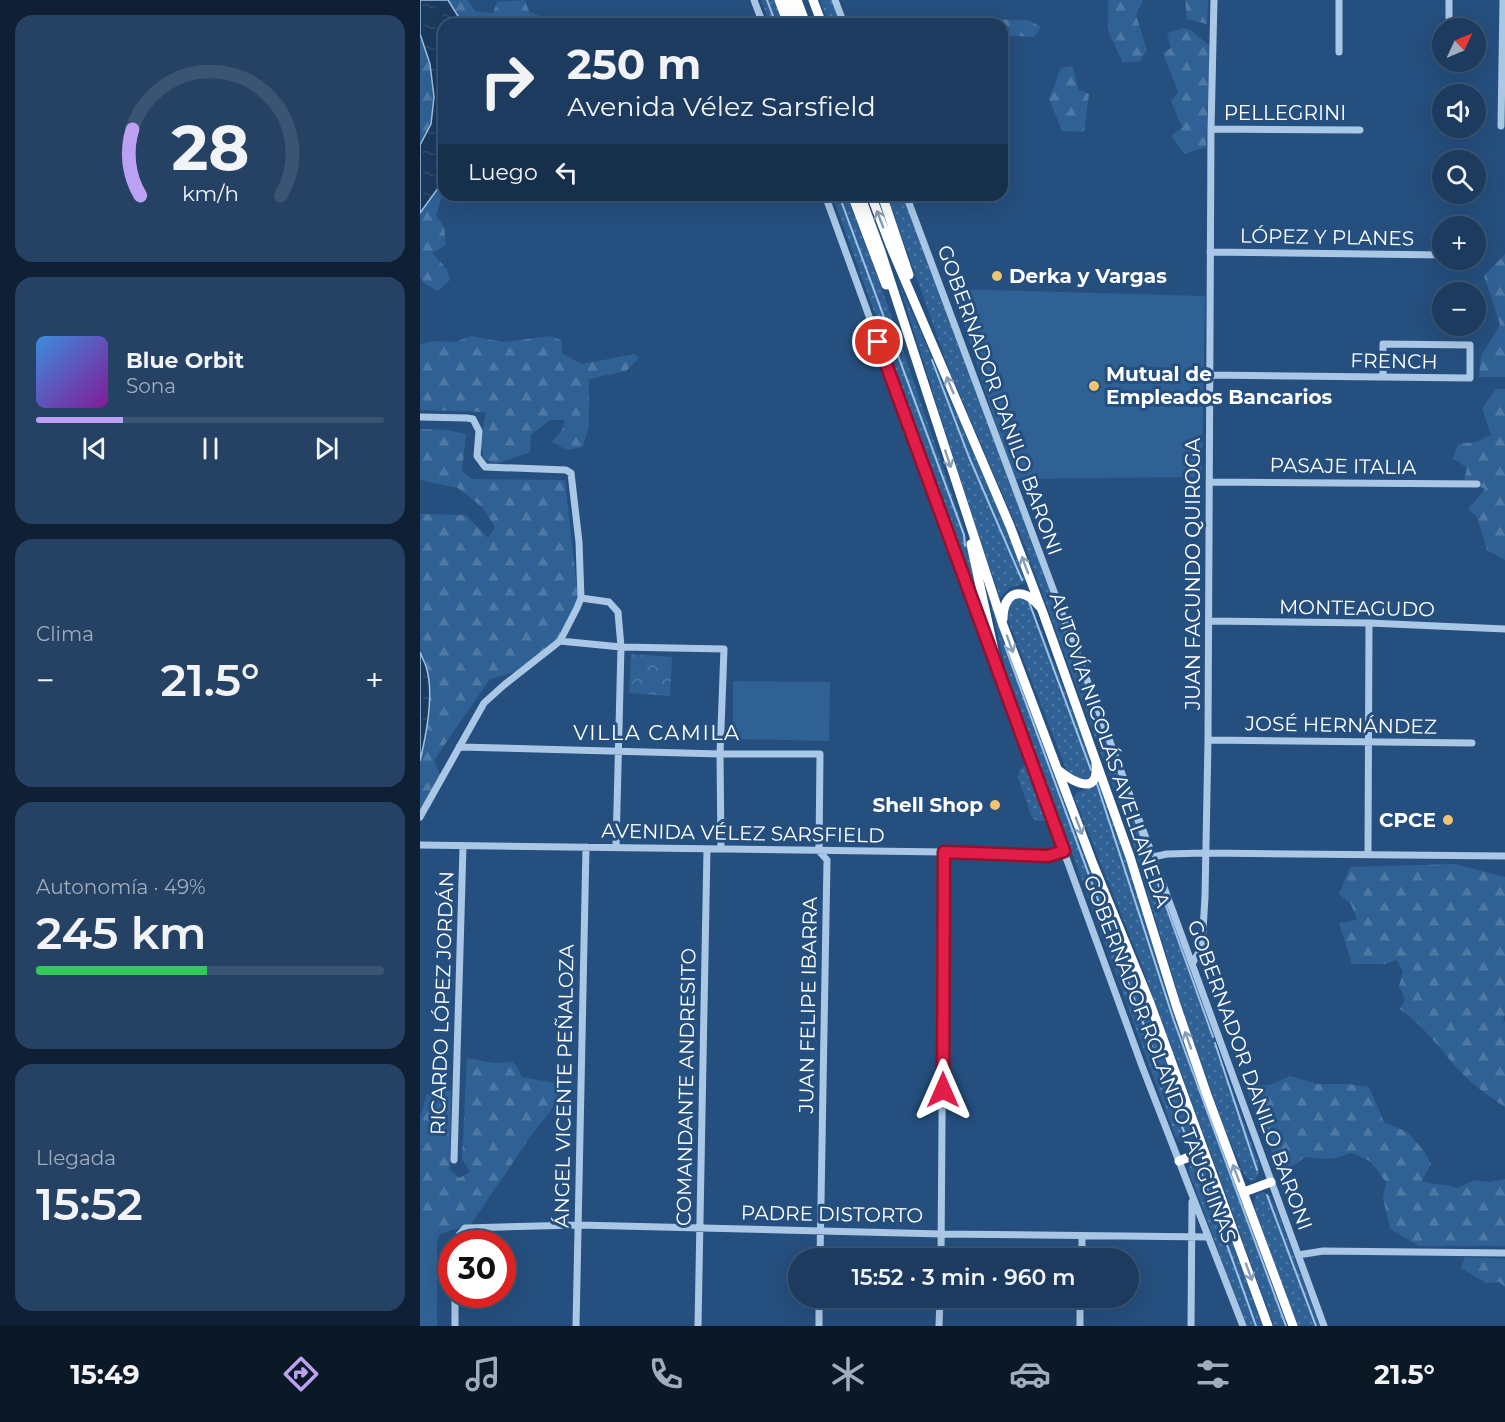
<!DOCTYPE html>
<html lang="es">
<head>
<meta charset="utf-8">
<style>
  body { margin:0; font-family:Montserrat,sans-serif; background:#254264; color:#f1f3f6; height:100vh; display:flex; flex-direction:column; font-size:22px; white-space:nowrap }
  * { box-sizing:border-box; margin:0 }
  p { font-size:20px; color:#a0adbc }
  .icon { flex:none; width:33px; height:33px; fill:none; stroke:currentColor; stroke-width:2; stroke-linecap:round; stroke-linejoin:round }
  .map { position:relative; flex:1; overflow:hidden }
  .details { display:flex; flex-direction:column; gap:15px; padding:15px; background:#0f2034; width:420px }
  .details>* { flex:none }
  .hud { position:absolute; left:18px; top:18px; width:570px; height:183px; border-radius:18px; box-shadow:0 6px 24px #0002,0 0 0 2px #3a5573; background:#1c3b5e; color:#f1f3f6; overflow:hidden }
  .needle { width:39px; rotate:46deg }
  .controls { position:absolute; left:1012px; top:18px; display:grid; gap:12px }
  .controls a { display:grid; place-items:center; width:54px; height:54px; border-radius:50%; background:#1c3b5e; box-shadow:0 6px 24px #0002,0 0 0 2px #3a5573; font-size:30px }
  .speed { position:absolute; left:18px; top:1230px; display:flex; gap:12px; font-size:30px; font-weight:700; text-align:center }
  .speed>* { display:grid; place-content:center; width:78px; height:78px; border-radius:50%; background:#1c3b5e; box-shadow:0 6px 24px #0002,0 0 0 2px #3a5573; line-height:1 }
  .speed .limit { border:9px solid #d22; background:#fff; color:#111 }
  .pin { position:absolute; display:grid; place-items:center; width:51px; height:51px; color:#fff; margin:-26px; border:3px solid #fff; border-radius:50%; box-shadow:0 2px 6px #0007 }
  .me { position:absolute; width:66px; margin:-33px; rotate:0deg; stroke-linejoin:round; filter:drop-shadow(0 0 4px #0008) }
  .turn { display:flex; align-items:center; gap:21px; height:126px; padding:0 30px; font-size:27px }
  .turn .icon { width:78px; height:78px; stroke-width:2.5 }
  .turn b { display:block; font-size:42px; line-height:51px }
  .then { display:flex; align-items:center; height:57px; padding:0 30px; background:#0003; gap:12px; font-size:22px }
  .big { font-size:45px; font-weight:600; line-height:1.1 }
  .details .tile { flex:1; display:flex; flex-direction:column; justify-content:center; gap:9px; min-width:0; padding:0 21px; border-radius:18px; background:#254264 }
  .details .dial { align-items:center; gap:0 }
  .dial svg { height:156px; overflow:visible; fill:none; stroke:#3a5573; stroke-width:7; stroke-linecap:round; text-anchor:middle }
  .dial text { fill:#f1f3f6; stroke:none }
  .song { display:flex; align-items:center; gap:18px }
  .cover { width:72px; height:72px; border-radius:9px; background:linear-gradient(135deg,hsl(210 70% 55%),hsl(290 70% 35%)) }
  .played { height:6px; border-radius:3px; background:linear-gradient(90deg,#bca0f2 25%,#3a5573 25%) }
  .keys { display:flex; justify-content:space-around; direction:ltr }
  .heat { display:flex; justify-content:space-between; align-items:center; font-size:33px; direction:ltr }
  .charge { height:9px; border-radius:4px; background:linear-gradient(90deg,#34c759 49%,#3a5573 0) }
  .trip { position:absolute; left:368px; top:1248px; width:351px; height:60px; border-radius:30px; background:#1c3b5e; box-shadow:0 6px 24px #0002,0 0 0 2px #3a5573; font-weight:600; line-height:60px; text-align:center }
  .tabs { display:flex; height:96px; justify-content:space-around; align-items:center; background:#0b1826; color:#a0adbc }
  .tabs .icon { width:42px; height:42px }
  .tabs .active { color:#bca0f2 }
  .tabs b { font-size:27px; color:#f1f3f6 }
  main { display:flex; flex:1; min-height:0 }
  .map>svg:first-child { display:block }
</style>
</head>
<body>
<main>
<section class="details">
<div class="tile dial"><svg viewBox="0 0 100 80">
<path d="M14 69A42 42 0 1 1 86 69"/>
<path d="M14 69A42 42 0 0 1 10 35" stroke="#bca0f2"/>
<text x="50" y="56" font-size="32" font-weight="700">28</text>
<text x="50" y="72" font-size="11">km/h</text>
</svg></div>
<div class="tile">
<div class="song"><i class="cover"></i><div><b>Blue Orbit</b><p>Sona</p></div></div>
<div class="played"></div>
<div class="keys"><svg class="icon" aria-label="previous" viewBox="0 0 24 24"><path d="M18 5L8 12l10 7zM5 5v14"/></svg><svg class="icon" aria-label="pause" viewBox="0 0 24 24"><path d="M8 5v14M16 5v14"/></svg><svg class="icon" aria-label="next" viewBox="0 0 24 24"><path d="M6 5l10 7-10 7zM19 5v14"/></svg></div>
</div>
<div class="tile"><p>Clima</p>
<div class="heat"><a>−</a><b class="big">21.5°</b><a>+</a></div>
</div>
<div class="tile"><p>Autonomía · 49%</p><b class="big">245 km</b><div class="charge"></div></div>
<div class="tile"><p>Llegada</p><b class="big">15:52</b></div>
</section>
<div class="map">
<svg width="1085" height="1326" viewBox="0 0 1085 1326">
  <defs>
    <pattern id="grass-dots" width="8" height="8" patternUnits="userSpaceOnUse" patternTransform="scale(1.5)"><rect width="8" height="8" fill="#306195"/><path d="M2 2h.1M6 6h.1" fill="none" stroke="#4f79a5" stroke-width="1.8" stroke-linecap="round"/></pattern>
    <pattern id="forest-firs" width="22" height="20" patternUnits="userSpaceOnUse" patternTransform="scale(1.5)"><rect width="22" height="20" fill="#306195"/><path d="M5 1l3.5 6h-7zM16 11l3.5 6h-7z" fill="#4f79a5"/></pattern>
    <pattern id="park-crowns" width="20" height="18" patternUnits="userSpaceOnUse" patternTransform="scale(1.5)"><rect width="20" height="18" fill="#306195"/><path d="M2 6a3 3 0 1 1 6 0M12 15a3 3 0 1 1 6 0" fill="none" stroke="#4f79a5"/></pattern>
    <pattern id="water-ripples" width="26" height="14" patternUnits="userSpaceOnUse" patternTransform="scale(1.5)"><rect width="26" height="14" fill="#1a3a5e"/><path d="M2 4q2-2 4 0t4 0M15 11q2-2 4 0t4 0" fill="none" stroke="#314e6e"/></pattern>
  </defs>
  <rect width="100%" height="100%" fill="#254f7e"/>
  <path fill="url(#grass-dots)" d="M341 0H355L364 24H350Z
    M400 0H412L421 24H408Z
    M412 195H427L461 286 544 529 575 647Z
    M467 195H483L705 793 839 1164V1174L834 1181 829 1180 824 1174 804 1127 763 1011 712 841 690 778 605 546 530 372Z
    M478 281 586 526 605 579V583L589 588 580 598 544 491Z
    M569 595C634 775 707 952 772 1133L773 1141 770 1146 766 1147 755 1136 587 675Z
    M595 598H604L611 604 672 760C674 770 672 775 664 781L648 774 586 615 588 605Z
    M605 766 611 768 628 815 624 821H618L612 818 598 777 600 769Z
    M678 778 697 829 750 1003 867 1326H854L720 961 654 797 656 793 672 787Z
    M774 1162 781 1164 785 1170 843 1326H826L769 1172 770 1165Z
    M844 1192 850 1196 856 1208 900 1326H877L836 1214C834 1204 831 1194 844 1192Z"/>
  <path fill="url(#forest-firs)" d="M28 0H48L55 11 73 13 77 2 105 0 109 11 136 24H40L38 16Z
    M688 0H723L716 15 727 50 720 61 703 63 688 31Z
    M765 0H788L787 24 767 19Z
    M549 19 608 20 621 27 614 37 582 35V24H531Z
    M763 28 770 30 790 46 786 147 764 154 751 136 762 127 751 101 758 92 743 53 751 48 747 33Z
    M0 34C10 62 19 93 11 123 9 131 4 138 0 145Z
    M653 66 658 89 669 94 664 132 642 131 629 99 641 68Z
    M24 180C24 194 20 201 16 215L24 227 26 245 12 253 27 269 30 280 18 291 5 284 0 277V213Z
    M1085 254V377H1059L1061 356 1080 325 1064 276Z
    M51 336 84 342 130 336 141 340 143 354 162 364 215 354 219 358 206 371 169 379V426L163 447 147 450 132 442 142 430 145 420H130L111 435 110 452 76 464 64 459 60 443 66 412 0 410V344L14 341 35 342Z
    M1076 389H1085V560L1067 550 1057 517 1048 509 1065 489 1044 480 1047 468 1033 458 1038 444 1056 442 1071 435 1062 408Z
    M0 429 27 430 46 434 42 471 52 479 145 480 158 599 138 639 102 670 70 679 14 760 21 777 0 811V761L5 741 7 671 0 652V514L46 515 68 538 75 527 62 507 38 488 0 480Z
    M1035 864 1085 877V1015L1083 1017 1085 1023V1107C1067 1095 1049 1082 1035 1066 1015 1042 1005 1028 980 1009L985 999 979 986 983 972 976 960 965 964H932L919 923 937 920 931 904 919 894 930 867Z
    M47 1058 74 1063 92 1062 96 1065 102 1077 135 1083 141 1093 130 1112 115 1130 51 1224 20 1234 12 1254 0 1266V1113L2 1112 6 1095 18 1091H31L30 1170 39 1178 50 1172 42 1159Z
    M870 1076 898 1084H927L949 1087 964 1122 987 1132 1005 1152 1011 1164 1002 1181C1014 1185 1026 1184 1038 1188L1054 1180 1069 1182 1085 1179V1246H999L970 1229 963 1198 966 1182 950 1161 931 1153 916 1158 902 1159 885 1157 864 1173 852 1153 840 1115 830 1101 826 1085H850Z
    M1045 1257 1085 1259V1287L1079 1282 1066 1283 1041 1268Z"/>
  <path fill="url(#park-crowns)" d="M211 654 252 657 250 696 209 693Z"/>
  <path fill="#306195" d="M533 289 785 296 782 477 593 479Z
    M313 681 410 682 409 741 313 739Z
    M0 1231H17V1326H0Z"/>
  <path fill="url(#water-ripples)" stroke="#9fc3e6" stroke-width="1.5" d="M0 0H28L38 16 40 24H24V180L0 213V145L11 124 14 97 10 64 0 34Z
    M0 652C2 658 6 664 7 670 14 696 6 736 0 761Z"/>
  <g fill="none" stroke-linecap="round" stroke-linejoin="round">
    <path stroke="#9fc3e6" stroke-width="2" d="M347 0 356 24
      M419 195 544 535 545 546
      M512 360 549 457 602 580
      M609 602 671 770
      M585 646 736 1058
      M677 784 754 1021 866 1326
      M713 814 793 1037
      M795 1043 837 1170
      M741 1072 768 1142
      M780 1169 836 1326
      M847 1195 896 1326"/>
    <path stroke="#aac7e5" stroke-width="7" d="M334 0 343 24
      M415 0 424 24
      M1029 18V0
      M919 52V0
      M1081 126 1083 0
      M791 129 940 130
      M405 195 570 649
      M486 195 733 857 904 1326
      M790 252 1023 255
      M790 375 1050 378V345L963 344V377
      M0 417 47 418 53 419 59 431 57 456 65 467 146 470 151 473 159 542 161 598 157 608 140 641 84 685 64 703 0 817
      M789 482 1057 484
      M161 598 189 602 198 612 201 647 196 847
      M789 621 949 623 1085 629
      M140 641 201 647 304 649 300 754 301 849
      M578 671 722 1066 823 1326
      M788 740 1052 743
      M39 747 300 754H400L399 851 407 860 400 1258
      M0 845 524 852 628 856 644 851
      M948 853 949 623
      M733 857 747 854 785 853 1085 856
      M772 964 782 947 785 897 788 740 791 129 794 0
      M34 1160 43 846
      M35 1244 39 1235 45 1228 158 1225 522 1234 788 1237
      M878 1255 903 1251 1085 1253
      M521 1258 524 852
      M662 1258V1236
      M35 1326V1294
      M156 1326 166 847
      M278 1326 287 849
      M399 1326V1298
      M519 1326 520 1298
      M660 1326V1298
      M771 1326 772 1202"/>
    <path stroke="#fff" stroke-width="9" d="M359 0 368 24
      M368 0 377 24
      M377 0 386 24
      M393 0 402 24
      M432 195 466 285
      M440 195 460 249 583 625 673 864 730 1003 848 1326
      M451 195 470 245 590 526 623 613 710 857 756 1005 787 1095 873 1326
      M462 195 489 275
      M551 544 579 674
      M583 619C583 592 602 585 619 606
      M638 770C653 782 679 797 676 764
      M759 1161 784 1151
      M824 1192 851 1182"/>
  </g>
  <defs><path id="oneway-shaft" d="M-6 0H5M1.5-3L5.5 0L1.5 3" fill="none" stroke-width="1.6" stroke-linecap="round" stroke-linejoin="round" transform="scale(1.5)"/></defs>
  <g stroke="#879eb8">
    <use href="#oneway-shaft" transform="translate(460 219) rotate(-111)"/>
    <use href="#oneway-shaft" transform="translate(530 385) rotate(-113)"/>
    <use href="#oneway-shaft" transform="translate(528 459) rotate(72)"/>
    <use href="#oneway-shaft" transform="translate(605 565) rotate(-111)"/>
    <use href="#oneway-shaft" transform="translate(590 644) rotate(70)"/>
    <use href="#oneway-shaft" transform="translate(659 826) rotate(69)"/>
    <use href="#oneway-shaft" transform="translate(768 1040) rotate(-109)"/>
    <use href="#oneway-shaft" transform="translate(816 1173) rotate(-111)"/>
    <use href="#oneway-shaft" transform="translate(829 1272) rotate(70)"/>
  </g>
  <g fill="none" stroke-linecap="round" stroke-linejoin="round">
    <defs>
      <path id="route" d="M458 342 644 851 628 856 524 852 523 1090"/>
    </defs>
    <use href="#route" stroke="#92132f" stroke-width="15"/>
    <use href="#route" stroke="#e11d48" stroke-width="10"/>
  </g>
  <g fill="#efc56f" stroke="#254f7e" stroke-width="2">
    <circle cx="577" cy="276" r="6"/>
    <circle cx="674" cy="386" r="6"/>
    <circle cx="575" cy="805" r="6"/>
    <circle cx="1028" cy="820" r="6"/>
  </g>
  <g text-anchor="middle" stroke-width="6" stroke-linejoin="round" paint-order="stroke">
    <g font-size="20" fill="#fff" stroke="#254f7e">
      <text x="865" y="120">PELLEGRINI</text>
      <text transform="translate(907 237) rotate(1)" y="7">LÓPEZ Y PLANES</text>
      <text transform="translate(974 361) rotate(1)" y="7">FRENCH</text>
      <text transform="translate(580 400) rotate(70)" y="7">GOBERNADOR DANILO BARONI</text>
      <text transform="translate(923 466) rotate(1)" y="7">PASAJE ITALIA</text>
      <text transform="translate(773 574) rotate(-90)" y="7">JUAN FACUNDO QUIROGA</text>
      <text transform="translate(937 608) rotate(1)" y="7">MONTEAGUDO</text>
      <text transform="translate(921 725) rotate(1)" y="7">JOSÉ HERNÁNDEZ</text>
      <text transform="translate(690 750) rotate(71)" y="7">AUTOVÍA NICOLÁS AVELLANEDA</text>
      <text transform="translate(323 833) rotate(1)" y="7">AVENIDA VÉLEZ SARSFIELD</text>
      <text transform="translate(22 1003) rotate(-88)" y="7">RICARDO LÓPEZ JORDÁN</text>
      <text transform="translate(388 1005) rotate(-89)" y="7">JUAN FELIPE IBARRA</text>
      <text transform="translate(740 1059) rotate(69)" y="7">GOBERNADOR ROLANDO TAUGUINAS</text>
      <text transform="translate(830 1075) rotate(70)" y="7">GOBERNADOR DANILO BARONI</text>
      <text transform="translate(144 1086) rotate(-89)" y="7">ÁNGEL VICENTE PEÑALOZA</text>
      <text transform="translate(266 1087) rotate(-89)" y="7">COMANDANTE ANDRESITO</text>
      <text transform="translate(412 1214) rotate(1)" y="7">PADRE DISTORTO</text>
    </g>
    <g font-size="20" font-weight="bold" fill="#fff" stroke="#254f7e" text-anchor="start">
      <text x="589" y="283">Derka y Vargas</text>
      <text x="686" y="381">Mutual de<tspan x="686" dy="23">Empleados Bancarios</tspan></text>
      <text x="563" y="812" text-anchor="end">Shell Shop</text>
      <text x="1016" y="827" text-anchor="end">CPCE</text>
    </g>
    <g font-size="21" letter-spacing="1.5" fill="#fff" stroke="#254f7e">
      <text x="237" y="740">VILLA CAMILA</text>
    </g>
  </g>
</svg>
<div class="controls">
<a><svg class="needle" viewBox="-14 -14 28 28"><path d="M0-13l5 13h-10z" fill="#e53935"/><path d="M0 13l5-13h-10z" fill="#a0adbc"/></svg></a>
<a><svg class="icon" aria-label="sound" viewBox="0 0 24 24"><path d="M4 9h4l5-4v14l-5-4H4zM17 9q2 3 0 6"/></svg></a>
<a><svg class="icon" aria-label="search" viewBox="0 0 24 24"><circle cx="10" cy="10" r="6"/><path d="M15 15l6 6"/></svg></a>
<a>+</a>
<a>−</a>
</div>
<div class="speed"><div class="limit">30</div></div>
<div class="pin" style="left:458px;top:342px;background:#d93025"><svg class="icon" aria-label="arrive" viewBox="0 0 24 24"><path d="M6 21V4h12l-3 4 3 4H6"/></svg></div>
<svg class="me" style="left:523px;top:1090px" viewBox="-20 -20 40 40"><path d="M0-17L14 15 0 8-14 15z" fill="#e11d48" stroke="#fff" stroke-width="4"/></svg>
<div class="trip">15:52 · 3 min · 960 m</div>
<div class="hud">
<div class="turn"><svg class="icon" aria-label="right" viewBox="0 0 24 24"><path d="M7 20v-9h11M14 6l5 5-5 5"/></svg><div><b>250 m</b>Avenida Vélez Sarsfield</div></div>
<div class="then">Luego<svg class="icon" aria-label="left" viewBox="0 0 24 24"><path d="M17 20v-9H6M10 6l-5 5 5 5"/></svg></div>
</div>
</div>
</main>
<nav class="tabs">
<b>15:49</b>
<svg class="icon active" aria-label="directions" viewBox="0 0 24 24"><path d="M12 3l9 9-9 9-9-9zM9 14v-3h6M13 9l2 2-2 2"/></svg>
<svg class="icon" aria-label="music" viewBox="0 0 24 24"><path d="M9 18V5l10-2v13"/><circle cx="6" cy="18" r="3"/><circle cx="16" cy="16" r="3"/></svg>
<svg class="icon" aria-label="phone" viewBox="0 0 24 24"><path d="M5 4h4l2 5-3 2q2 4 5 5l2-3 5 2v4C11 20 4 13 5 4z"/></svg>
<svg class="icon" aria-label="climate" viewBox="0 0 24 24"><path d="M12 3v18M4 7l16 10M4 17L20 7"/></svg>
<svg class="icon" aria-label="car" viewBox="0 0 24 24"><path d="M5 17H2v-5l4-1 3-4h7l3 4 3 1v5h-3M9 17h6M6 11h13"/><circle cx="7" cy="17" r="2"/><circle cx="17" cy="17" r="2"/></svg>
<svg class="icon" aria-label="filters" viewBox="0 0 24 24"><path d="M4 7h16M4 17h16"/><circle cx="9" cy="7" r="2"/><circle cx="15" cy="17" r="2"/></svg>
<b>21.5°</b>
</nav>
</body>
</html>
